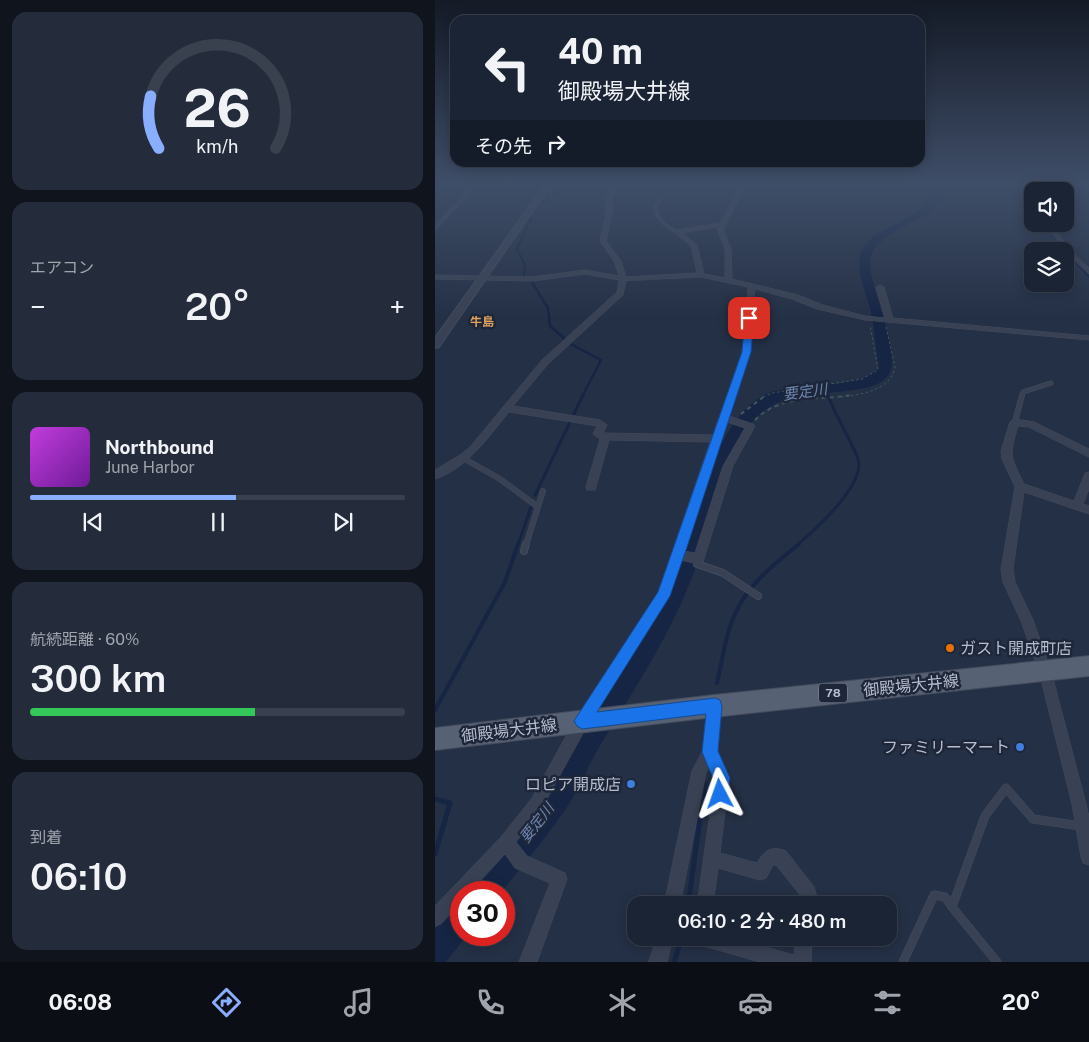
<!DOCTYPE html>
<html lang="ja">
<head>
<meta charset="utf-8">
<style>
  body { margin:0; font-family:"Public Sans","Noto Sans JP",sans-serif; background:#242c3c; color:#f1f3f6; height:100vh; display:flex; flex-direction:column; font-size:19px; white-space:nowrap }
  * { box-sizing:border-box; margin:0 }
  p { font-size:16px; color:#a0a4ac }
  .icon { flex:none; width:28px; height:28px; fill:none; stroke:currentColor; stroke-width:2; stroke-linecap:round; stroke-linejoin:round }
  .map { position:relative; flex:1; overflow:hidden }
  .drawer { display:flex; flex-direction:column; gap:12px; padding:12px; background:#0f141d; width:435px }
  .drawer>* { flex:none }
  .hud { position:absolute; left:15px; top:15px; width:475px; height:152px; border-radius:15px; box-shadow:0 2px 12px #0003,0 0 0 1px #39414f; background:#1b2434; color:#f1f3f6; overflow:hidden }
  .controls { position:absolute; left:589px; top:182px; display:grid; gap:10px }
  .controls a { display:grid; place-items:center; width:50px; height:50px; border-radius:10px; background:#1b2434; box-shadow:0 2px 12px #0003,0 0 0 1px #39414f; font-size:25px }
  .speed { position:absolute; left:15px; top:881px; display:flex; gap:10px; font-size:25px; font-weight:700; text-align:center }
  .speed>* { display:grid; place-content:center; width:65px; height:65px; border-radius:50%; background:#1b2434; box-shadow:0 2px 12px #0003,0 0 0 1px #39414f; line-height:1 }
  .speed .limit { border:8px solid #d22; background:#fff; color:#111 }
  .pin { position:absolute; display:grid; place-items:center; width:42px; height:42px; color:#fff; margin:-21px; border-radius:10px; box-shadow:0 2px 8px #0006 }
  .me { position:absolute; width:55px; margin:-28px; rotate:356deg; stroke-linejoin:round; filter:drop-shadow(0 0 4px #0008) }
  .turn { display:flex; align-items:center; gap:18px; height:105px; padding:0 25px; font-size:22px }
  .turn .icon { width:65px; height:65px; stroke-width:2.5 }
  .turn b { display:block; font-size:35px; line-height:42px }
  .then { display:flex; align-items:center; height:48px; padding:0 25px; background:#0003; gap:10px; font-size:19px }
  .big { font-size:38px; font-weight:600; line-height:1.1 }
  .drawer .tile { flex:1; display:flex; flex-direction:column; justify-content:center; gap:8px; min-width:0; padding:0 18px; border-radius:15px; background:#242c3c }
  .drawer .dial { align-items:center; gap:0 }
  .dial svg { height:130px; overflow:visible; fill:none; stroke:#39414f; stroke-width:7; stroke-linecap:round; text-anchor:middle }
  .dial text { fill:#f1f3f6; stroke:none }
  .song { display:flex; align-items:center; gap:15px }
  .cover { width:60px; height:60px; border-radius:8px; background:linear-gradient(135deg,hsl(290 70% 55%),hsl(280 70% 35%)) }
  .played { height:5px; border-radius:2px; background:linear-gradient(90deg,#8aaeff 55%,#39414f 55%) }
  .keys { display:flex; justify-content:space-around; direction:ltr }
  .heat { display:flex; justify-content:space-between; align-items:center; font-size:28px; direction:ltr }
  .charge { height:8px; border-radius:4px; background:linear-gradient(90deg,#34c759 60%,#39414f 0) }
  .trip { position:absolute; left:192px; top:896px; width:270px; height:50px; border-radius:15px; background:#1b2434; box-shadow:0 2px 12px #0003,0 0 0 1px #39414f; font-weight:600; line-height:50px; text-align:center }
  .tab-bar { display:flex; height:80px; justify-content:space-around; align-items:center; background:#0b0e15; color:#a0a4ac }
  .tab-bar .icon { width:35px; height:35px }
  .tab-bar .on { color:#8aaeff }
  .tab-bar b { font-size:22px; color:#f1f3f6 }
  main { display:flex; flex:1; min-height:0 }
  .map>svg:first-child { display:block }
</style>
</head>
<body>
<main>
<section class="drawer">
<div class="tile dial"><svg viewBox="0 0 100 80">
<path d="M14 69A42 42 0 1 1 86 69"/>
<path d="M14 69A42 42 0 0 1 9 37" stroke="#8aaeff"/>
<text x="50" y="56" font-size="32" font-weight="700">26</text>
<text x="50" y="72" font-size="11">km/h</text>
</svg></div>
<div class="tile"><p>エアコン</p>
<div class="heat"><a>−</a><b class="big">20°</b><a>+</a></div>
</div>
<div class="tile">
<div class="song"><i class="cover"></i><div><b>Northbound</b><p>June Harbor</p></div></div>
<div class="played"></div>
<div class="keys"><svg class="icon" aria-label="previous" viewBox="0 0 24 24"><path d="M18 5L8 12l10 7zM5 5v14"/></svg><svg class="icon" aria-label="pause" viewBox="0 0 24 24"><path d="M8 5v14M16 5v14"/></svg><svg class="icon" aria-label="next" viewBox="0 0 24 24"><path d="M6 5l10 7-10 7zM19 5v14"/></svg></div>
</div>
<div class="tile"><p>航続距離 · 60%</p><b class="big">300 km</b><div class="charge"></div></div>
<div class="tile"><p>到着</p><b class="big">06:10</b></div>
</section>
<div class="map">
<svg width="654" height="962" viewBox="0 0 654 962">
  <rect width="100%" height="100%" fill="#243045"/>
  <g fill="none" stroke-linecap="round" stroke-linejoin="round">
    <path stroke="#162544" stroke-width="2" d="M581 183 598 206
      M108 202 136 183
      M610 224 627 247 654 277
      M89 278 90 265 82 249 96 218"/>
    <path stroke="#162544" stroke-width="2.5" d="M96 281 113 308 115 326 131 340
      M134 343 166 360 147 397
      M391 389 394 397"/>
    <path stroke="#162544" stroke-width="3" d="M100 495 148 395
      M83 545 96 507
      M362 545C380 530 431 484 423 459 415 437 401 418 393 395"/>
    <path stroke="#162544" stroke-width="4" d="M282 683C288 659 290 634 301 612 314 583 341 563 364 544
      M0 710 70 582 83 544"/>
    <path stroke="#162544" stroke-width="5" d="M0 799 15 803 0 854
      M253 905 270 784
      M239 962 247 938"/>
    <path fill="#162544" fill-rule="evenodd" d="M505 183H515C509 192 505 202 497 210 480 225 437 235 435 261 433 287 470 356 452 377 444 386 430 388 419 390 368 397 331 391 304 442 289 469 282 500 273 529 266 553 258 576 248 599 226 649 195 696 166 744 155 762 147 782 136 801 115 833 90 863 66 892H34L38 882C66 850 95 817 118 782 130 764 138 744 150 726 178 683 207 640 230 593 256 539 264 477 297 426 307 412 320 397 337 392 359 384 435 388 444 366 440 348 440 330 436 312 428 280 409 252 447 231 463 222 483 215 495 200 499 195 502 188 505 183Z
      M26 906V935H32L11 962H0V929L16 910Z"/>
    <defs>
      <path id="service-far4" d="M224 201 220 207C222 220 231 226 242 232"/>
      <path id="service-far3" d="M587 397 588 392 616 383"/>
      <path id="service-far2" d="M580 422 587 395
        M28 458 65 479 103 507
        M91 545 108 491"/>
      <path id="service-far1" d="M89 551 91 544
        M264 559 262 564 288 573 323 596"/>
      <path id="service" d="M468 962 499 895 510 897 517 907
        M562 962 517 907 550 816 571 788 598 819 646 826"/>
      <path id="minor" d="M39 183H45L0 231V225Z
        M180 183H186L178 198 177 213 171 241 186 261 191 277 262 273 256 246 239 232 242 230 285 223 307 183H313L288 229 296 249 297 279 363 295 388 305 430 316 450 318 441 287 445 285 449 287 458 318 654 336V340L430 320 382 309 357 299 320 289 315 352 294 416 318 424 320 426 298 466 268 562 264 564 245 560 232 599 152 726 107 808 81 842 92 856 130 873 132 879 102 962H84L115 883 80 868 70 854 35 892H26V902L6 924 0 926V906L66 837 97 798 142 716 223 593 275 442 174 440 161 487 160 490H152L151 487 165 439 158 434 162 426 74 412C53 437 33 468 0 479V470L25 455 35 447 107 360 182 292 184 280 150 274 97 281 0 279V275L97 277 150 270 184 276 179 261 165 241 171 213 172 198ZM283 227 282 229 290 249V278L269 274 262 245 247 233ZM266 277 313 287 307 352 278 435 168 433 172 425 165 420 78 406 113 364 188 295 191 281ZM292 422 310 428 288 466 260 553 248 551Z
        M485 183H493L504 187 501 189Z
        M582 183H588L598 197V204Z
        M610 224H616L637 252 654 268V274L633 254Z
        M580 419 599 422 654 449V457L594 427 583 426C574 457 575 455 589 484L639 501 649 476 650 473 654 472V489L648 504 654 506V514L589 492 578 569 580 582 598 620 616 671 651 804 654 817V865L648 863 646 857 637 804 604 671 586 621 568 582 566 569 580 487 567 459 566 451 575 422Z
        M279 699 284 701 286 706 282 752 294 778 285 853 322 863C329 851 336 845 351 851L379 887 381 893 380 905H364L365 895 341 865H338L331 878 325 880 283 868 278 905H262L280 778 274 767 271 773 245 905H229L257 771 268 750 272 706 274 701Z
        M222 938H238L232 962H214Z
        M261 938H298L359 955 361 938H377L376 962H325L269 946 263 944Z"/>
      <path id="tertiary" d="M111 183H117L4 347 0 348V338Z"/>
      <path id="primary" d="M654 656V676L279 717 0 750V728L279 695Z"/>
    </defs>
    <use href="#service-far4" stroke="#434b5d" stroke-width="4"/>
    <use href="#service-far3" stroke="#434b5d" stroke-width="5"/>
    <use href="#service-far2" stroke="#434b5d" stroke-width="6"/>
    <use href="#service-far1" stroke="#434b5d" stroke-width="8"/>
    <use href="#service" stroke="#434b5d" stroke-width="9"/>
    <use href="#minor" stroke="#434b5d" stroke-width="1"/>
    <use href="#tertiary" stroke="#434b5d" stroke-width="2"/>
    <use href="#primary" stroke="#434b5d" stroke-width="2"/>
    <path stroke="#40585d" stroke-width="1" stroke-dasharray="2.5 2.5" stroke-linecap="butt" d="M115 194 132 183
      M328 397 337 393 427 379 443 370 435 325
      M406 397C425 395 457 390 460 367L451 327"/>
    <path stroke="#40585d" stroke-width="2" stroke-dasharray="4 4" stroke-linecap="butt" d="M306 414 331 395
      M320 420C345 394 383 401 416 395"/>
    <use href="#service-far4" stroke="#394254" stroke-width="3"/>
    <use href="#service-far3" stroke="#394254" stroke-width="4"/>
    <use href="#service-far2" stroke="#394254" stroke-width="5"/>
    <use href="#service-far1" stroke="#394254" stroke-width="6"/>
    <use href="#service" stroke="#394254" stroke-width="8"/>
    <use href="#minor" fill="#394254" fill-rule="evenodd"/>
    <use href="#tertiary" fill="#394254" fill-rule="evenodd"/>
    <use href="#primary" fill="#576174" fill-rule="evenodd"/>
  </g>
  <linearGradient id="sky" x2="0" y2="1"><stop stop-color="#141a26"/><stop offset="0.58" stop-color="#3f4e68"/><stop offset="1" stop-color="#3f4e68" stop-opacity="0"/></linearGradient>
  <rect width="654" height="317" fill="url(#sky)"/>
  <path fill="#1a73e8" stroke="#114b97" d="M314 315 319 318 316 352 252 547 235 596 162 712 280 698 285 700 287 706 283 751 295 778 291 800 285 802 279 800 276 794 278 778 267 752 271 714 147 729 142 726 139 721 223 592 307 352 310 318Z"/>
  <circle fill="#e8710a" stroke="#1e2739" stroke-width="2" cx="515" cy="648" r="5"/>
  <g fill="#3f7fe0" stroke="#1e2739" stroke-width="2">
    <circle cx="585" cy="747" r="5"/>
    <circle cx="196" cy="784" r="5"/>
  </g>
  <g text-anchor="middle" stroke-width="5" stroke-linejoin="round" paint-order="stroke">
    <g font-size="12" font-weight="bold" fill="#e0a15f" stroke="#1e2739">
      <text x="47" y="326">牛島</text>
    </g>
    <rect fill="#1e2739" stroke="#8890a1" stroke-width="1" x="384" y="683.5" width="28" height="19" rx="4"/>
    <g font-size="12" font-weight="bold" fill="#b6bdce">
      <text x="398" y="697">78</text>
    </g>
    <g font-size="15" font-style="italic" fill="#6d84af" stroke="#1e2739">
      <text transform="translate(370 392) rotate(-8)" y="5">要定川</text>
      <text transform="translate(102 823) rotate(-52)" y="5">要定川</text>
    </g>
    <g font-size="16" fill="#b6bdce" stroke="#1e2739" text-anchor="end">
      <text x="525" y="654" text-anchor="start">ガスト開成町店</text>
      <text x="575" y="753">ファミリーマート</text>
      <text x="186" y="790">ロピア開成店</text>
    </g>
    <g font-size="16" fill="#b6bdce" stroke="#1e2739">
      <text transform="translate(476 685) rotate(-6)" y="6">御殿場大井線</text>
      <text transform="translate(74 730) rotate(-7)" y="6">御殿場大井線</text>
    </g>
  </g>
</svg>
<div class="controls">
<a><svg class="icon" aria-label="sound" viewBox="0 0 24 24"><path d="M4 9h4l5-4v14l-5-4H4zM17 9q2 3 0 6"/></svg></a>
<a><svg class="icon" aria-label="layers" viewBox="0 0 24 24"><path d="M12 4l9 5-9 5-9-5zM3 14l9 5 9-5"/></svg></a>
</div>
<div class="speed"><div class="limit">30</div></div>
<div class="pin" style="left:314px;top:318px;background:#d93025"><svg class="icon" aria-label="arrive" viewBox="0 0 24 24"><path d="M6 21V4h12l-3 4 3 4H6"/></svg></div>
<svg class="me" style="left:285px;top:794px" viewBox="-20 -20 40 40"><path d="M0-17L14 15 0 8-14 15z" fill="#1a73e8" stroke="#fff" stroke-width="4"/></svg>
<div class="trip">06:10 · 2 分 · 480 m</div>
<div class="hud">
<div class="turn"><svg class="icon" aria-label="left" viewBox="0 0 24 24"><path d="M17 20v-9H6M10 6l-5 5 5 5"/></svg><div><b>40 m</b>御殿場大井線</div></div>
<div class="then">その先<svg class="icon" aria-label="right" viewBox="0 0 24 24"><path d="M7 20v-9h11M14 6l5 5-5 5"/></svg></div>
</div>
</div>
</main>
<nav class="tab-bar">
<b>06:08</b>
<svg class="icon on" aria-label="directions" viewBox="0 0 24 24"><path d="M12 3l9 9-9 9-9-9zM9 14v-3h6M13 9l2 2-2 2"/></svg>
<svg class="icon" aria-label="music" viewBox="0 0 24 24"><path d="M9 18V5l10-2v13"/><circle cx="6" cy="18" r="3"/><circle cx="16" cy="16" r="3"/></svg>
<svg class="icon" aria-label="phone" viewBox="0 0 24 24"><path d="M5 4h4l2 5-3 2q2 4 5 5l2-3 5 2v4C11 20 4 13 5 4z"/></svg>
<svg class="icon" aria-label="climate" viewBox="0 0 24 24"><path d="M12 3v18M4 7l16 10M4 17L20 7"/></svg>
<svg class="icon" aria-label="car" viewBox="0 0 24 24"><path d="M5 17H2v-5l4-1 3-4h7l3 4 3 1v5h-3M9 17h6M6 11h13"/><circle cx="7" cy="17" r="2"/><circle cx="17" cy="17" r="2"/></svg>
<svg class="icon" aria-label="filters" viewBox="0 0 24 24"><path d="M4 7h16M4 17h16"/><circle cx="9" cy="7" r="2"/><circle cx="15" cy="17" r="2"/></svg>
<b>20°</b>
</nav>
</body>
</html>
